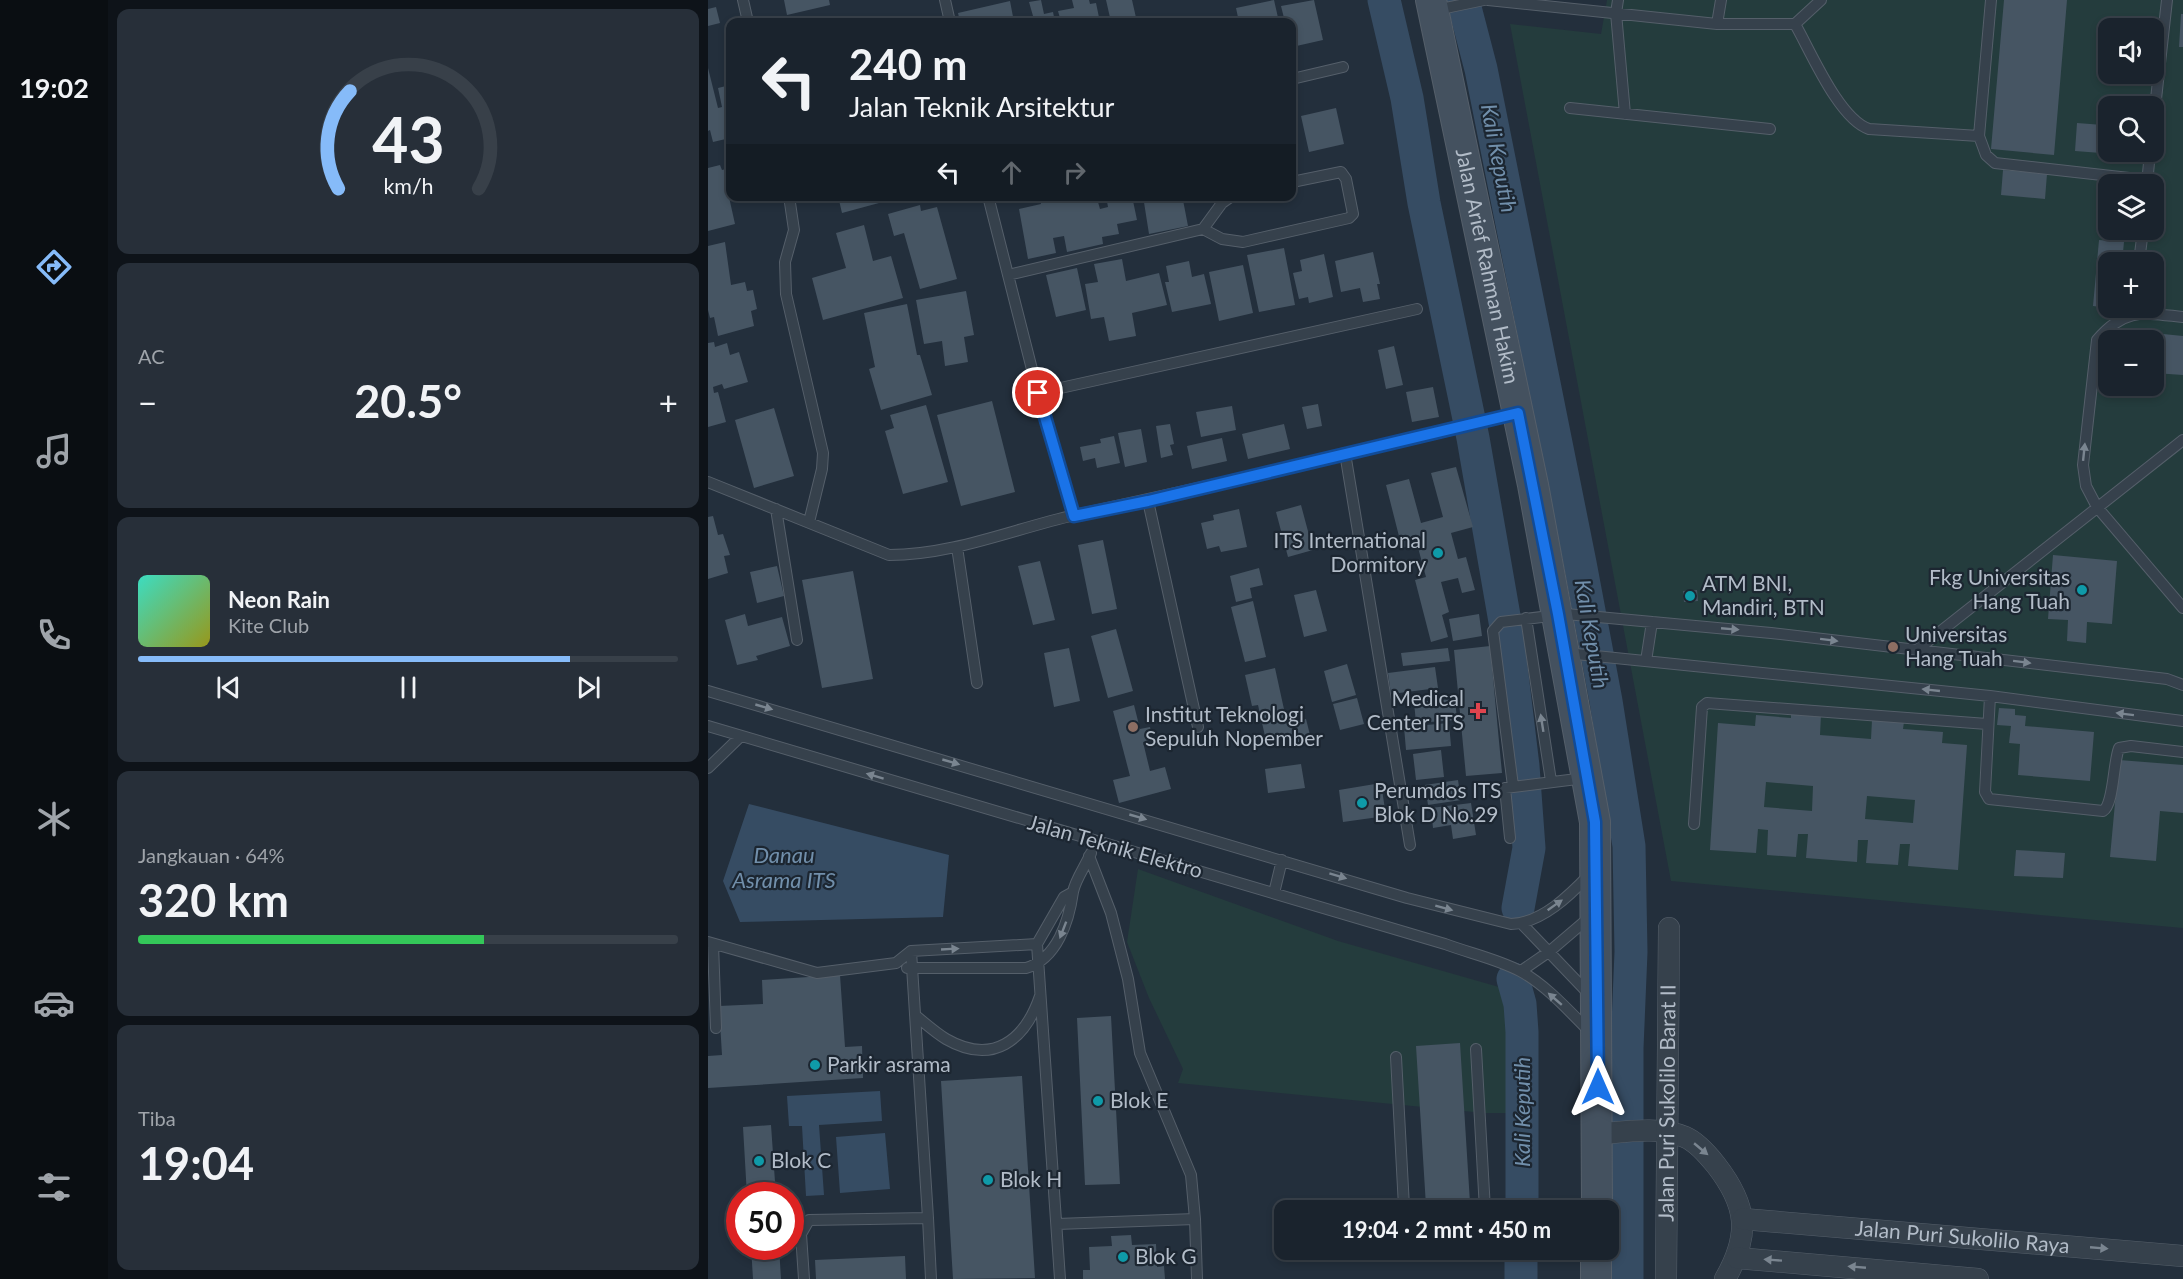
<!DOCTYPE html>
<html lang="id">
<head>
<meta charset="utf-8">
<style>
  body { margin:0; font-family:Lato,sans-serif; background:#272f39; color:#f1f3f6; height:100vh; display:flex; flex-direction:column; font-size:22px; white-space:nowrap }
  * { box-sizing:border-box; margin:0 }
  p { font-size:20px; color:#9fa4aa }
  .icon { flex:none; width:33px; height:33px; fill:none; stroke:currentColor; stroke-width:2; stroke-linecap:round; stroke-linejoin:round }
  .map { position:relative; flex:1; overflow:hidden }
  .side { display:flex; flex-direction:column; gap:9px; padding:9px; background:#0e1319; width:600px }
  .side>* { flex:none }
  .top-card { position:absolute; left:18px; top:18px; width:570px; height:183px; border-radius:12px; box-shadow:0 3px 9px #0003,0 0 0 2px #384049; background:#1a232d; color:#f1f3f6; overflow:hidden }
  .fabs { position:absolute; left:1390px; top:18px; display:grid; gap:12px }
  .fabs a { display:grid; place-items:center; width:66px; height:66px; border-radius:12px; background:#1a232d; box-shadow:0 3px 9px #0003,0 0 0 2px #384049; font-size:30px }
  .speed { position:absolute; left:18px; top:1182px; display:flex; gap:12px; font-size:30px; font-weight:700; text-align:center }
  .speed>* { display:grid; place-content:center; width:78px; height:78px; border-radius:50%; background:#1a232d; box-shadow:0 3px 9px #0003,0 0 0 2px #384049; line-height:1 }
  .speed .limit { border:9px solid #d22; background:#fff; color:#111 }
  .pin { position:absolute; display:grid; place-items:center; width:51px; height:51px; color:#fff; margin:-26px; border:3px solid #fff; border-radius:50%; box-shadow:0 2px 6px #0007 }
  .me { position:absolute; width:66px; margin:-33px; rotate:0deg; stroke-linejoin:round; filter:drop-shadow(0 0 4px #0008) }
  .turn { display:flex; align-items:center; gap:21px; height:126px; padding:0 24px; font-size:27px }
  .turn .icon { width:78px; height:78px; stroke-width:2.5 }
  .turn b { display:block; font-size:42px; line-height:51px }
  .lanes { display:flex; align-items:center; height:57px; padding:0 24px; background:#0003; justify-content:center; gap:30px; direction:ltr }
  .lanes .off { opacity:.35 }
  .big { font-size:45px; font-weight:700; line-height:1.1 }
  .side .card { flex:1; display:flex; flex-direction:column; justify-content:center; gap:9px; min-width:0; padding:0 21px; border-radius:12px; background:#272f39 }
  .side .dial { align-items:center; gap:0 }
  .dial svg { height:156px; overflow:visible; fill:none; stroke:#384049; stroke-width:7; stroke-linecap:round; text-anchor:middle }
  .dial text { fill:#f1f3f6; stroke:none }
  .song { display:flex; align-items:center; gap:18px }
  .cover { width:72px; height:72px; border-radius:9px; background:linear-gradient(135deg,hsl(170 70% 55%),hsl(60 70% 35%)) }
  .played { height:6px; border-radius:3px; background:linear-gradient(90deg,#86bbf9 80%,#384049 80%) }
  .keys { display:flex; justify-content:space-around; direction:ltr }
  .heat { display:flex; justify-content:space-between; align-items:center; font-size:33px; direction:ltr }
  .charge { height:9px; border-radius:4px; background:linear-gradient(90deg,#34c759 64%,#384049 0) }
  .trip { position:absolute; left:566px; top:1200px; width:345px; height:60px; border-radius:12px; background:#1a232d; box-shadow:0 3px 9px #0003,0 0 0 2px #384049; font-weight:700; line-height:60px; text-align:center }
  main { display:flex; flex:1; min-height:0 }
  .dock { display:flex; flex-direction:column; width:108px; justify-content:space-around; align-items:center; background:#0a0e12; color:#9fa4aa }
  .dock .icon { width:42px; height:42px }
  .dock .active { color:#86bbf9 }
  .dock b { font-size:27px; color:#f1f3f6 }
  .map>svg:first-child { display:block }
</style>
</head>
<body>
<main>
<nav class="dock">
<b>19:02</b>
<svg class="icon active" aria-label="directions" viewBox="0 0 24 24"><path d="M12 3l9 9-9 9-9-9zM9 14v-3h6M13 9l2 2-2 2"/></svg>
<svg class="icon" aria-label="music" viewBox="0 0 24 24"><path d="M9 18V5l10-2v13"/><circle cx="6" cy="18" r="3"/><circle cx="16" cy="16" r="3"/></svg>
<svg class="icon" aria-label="phone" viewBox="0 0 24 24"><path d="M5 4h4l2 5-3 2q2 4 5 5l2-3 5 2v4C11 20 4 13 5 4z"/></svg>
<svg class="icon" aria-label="climate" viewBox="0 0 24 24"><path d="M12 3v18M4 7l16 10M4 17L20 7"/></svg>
<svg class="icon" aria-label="car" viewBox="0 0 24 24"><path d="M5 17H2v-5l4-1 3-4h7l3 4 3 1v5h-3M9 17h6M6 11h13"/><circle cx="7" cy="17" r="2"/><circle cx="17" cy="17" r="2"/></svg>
<svg class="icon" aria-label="filters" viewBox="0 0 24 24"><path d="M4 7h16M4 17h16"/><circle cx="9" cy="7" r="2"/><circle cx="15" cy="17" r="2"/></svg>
</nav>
<section class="side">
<div class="card dial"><svg viewBox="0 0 100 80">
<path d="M14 69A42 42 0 1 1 86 69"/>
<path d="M14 69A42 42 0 0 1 20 19" stroke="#86bbf9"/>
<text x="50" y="56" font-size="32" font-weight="700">43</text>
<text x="50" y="72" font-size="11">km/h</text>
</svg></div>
<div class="card"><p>AC</p>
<div class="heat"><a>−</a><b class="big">20.5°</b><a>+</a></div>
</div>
<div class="card">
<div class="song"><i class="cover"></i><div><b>Neon Rain</b><p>Kite Club</p></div></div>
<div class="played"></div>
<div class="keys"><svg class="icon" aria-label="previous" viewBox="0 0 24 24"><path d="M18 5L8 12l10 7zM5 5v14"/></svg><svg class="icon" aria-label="pause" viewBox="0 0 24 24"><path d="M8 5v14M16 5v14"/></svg><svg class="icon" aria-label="next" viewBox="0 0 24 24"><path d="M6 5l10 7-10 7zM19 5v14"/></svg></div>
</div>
<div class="card"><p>Jangkauan · 64%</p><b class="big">320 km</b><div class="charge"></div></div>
<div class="card"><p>Tiba</p><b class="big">19:04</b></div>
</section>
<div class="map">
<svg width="1475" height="1279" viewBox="0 0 1475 1279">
  <rect width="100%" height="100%" fill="#232f3c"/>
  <path fill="#243c3d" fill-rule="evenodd" d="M899 0H1475V928L963 881 802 24 893 34ZM1401 28H1446V74H1401ZM1401 106H1446V152H1401ZM1401 184H1446V230H1401ZM1401 262H1446V308H1401ZM1401 340H1446V386H1401Z
    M430 869 630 941 805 991 806 1113H776L470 1083 475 1069 441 998 419 942Z"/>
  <path fill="#364c63" d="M41 804 241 855 235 917 32 922 15 881Z
    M172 1091 174 1121 111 1125 116 1195 98 1196 94 1126H81L79 1096Z
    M177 1133 182 1189 132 1193 128 1137Z"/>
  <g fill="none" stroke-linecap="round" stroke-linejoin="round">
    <path stroke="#364c63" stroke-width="33" d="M676 0 699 98 716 203 765 438 799 633 815 766 821 848 810 908
      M755 0 773 69 872 563 898 701 921 846 923 952 919 1048V1279
      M805 979 812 1004 814 1032V1210
      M813 1279V1250"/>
  </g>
  <path fill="#465563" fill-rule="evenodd" d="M76 0H121L122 5 79 15Z
    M333 0 336 14 345 12 347 22H317L316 18 325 16 321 2Z
    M364 0H381L382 4 388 3 392 22H353L350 11 366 8Z
    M398 0H424L429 22H403Z
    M566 0 571 22H531L528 8Z
    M606 0 615 40 584 47V22H577L573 6Z
    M1296 0H1359L1346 155 1283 149Z
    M302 1 306 22H252L250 13Z
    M8 7 12 23 0 26V9Z
    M1473 14H1475V47H1471Z
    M184 17 185 21 197 18 198 22H167Z
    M0 68 10 108 14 107 10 88 22 85V138L5 142 2 130 0 131Z
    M628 108 636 144 601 152 593 116Z
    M1369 123 1395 125 1393 153 1367 151Z
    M12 165 14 170 22 168 21 197 27 224 0 231V168Z
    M1295 170 1339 174 1337 199 1293 195Z
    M130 196H169L171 203 134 213Z
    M345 196H394L395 202H390L392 209 400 207 398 196H424L429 220 409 224 411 234 394 237 395 244 359 252 356 236 345 238 348 253 320 259 311 209 333 204 332 199Z
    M435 196H471L472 201 475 200 480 226 441 234Z
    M212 205 213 211 229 207 249 279 212 289 196 233 186 236 180 214Z
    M156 225 165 261 183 256 195 298 115 320 104 278 138 268 128 233Z
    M1391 240 1416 242 1414 262H1401V308L1385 306Z
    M17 242 23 285 37 282 39 291 45 290 49 309 43 311 46 326 10 336 6 317 2 318 0 310V246Z
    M576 248 587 305 551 312 539 255Z
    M665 252 672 284H669L672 299 655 302 652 288 633 292 627 261Z
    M616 254 625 297 601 303 600 297 591 299 585 273 594 271 592 260Z
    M414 259 418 281 451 273 459 305 424 313 428 336 401 341 396 317 383 319 377 284 390 282 386 264Z
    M481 261 484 277 496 274 503 304 464 312 457 282H461L458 266Z
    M535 265 545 313 511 321 501 272Z
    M369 268 378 310 348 317 338 275Z
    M258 291 266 335 256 337 260 362 237 366 234 341 216 344 208 300Z
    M199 304 209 355H212L224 395 173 410 161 369 167 367 156 313Z
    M1415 330 1475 336V375L1446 373V340H1414Z
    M6 342 7 347 19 343 22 355 31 352 40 382 16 389 14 384 5 387 6 393 10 392 18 422 0 427V343Z
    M686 346 695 385 678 389 670 350Z
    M725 387 731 417 704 422 698 392Z
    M284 401 307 492 253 506 229 415Z
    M610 404 614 426 599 429 594 407Z
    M218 405 240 482 195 494 177 431 186 428 182 415Z
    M524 406 528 430 493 437 488 412Z
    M66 408 86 476 46 488 27 420Z
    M462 424 466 444 462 445 465 455 453 458 448 426Z
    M576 424 582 449 540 459 534 434Z
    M433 429 439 462 417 467 410 433Z
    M406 436 412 463 389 468 387 458 375 461 372 447 393 443 392 439Z
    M514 438 519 461 484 469 479 446Z
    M748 467 765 527 743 533 750 559 758 557 767 590 754 593 750 578 733 582 741 612 734 615 740 637 723 642 707 580 718 577 709 544 694 548 678 485 701 479 713 523 735 517 723 473Z
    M593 505 605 550 580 557 568 512Z
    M531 509 539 547 513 552 511 546 499 549 493 523 506 520 505 515Z
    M5 516 10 535 15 534 22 555 16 556 20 573 0 579V517Z
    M395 540 409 609 384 614 370 545Z
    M1345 555 1409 561 1404 624 1379 622 1378 643 1359 641 1360 620 1340 619Z
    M332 561 347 620 325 625 310 566Z
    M69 566 76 596 49 603 42 572Z
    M551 568 555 585 542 588 544 598 528 602 522 576Z
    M145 571 165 679 114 688 94 580Z
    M608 590 619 631 596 637 586 595Z
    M989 590 990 601 976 602 975 591Z
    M545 601 558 657 537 662 523 607Z
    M37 614 40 626 74 617 82 646 48 656 50 660 29 665 17 620Z
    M771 614 774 636 745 641 741 619Z
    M408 629 425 691 400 698 383 636Z
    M782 646 794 773 758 776 746 650Z
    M361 648 372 701 346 707 336 653Z
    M740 648 742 661 695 666 693 653Z
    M639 664 648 695 624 702 616 671Z
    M727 667 730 688 683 694 680 673Z
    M567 668 579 723 598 719 603 739 582 744 581 740 559 745 550 705 544 706 537 675Z
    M649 698 656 724 632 730 625 704Z
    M747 699 749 720 708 723 706 702Z
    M426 705 432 729 442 727 445 739 435 742 442 771 457 767 463 789 411 803 405 780 422 776 405 711Z
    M1291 708 1307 709V715L1318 716 1317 726 1386 732 1382 781 1310 775 1312 744 1301 743 1303 726 1289 725Z
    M1083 712 1113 714 1112 735 1163 739 1164 720 1196 722 1195 729 1235 732 1234 743 1259 745 1250 870 1200 866 1202 844H1192L1190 865 1158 863 1160 840H1150L1149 862 1098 858 1100 834H1090L1088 857 1059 855 1060 830 1050 829 1048 853 1002 850 1010 723 1047 726 1048 715 1083 718ZM1058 782 1105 786 1104 811 1056 807ZM1159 796 1207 800 1205 823 1157 819Z
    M741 723 743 746 698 750 696 727Z
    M733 750 736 777 708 780 705 754Z
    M1411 760 1475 765V813L1452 811 1448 861 1402 857Z
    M593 764 597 788 560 793 557 769Z
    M750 780 753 800 720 805 717 785Z
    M673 783 678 816 635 822 631 790Z
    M763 803 768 835 745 839 743 825 725 828 723 808Z
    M1308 850 1357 853 1355 878 1306 876Z
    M132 975 137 1047 154 1046 155 1078 0 1088V1056L14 1055 11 1006 55 1004 54 980Z
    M403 1016 412 1184 377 1185 369 1018Z
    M752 1043 762 1203 718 1206 708 1046Z
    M314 1076 327 1278 245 1279 233 1081Z
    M63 1125 68 1196H39L35 1127Z
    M423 1235 424 1245 448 1244 449 1267 456 1266 457 1279H375V1270H382L381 1247 404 1246 403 1236Z
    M43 1246H71L73 1279H45Z
    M197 1256 198 1279H108L107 1260Z"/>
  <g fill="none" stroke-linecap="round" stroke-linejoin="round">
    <defs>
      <path id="lane" d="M35 0 40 22
        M237 0 242 22
        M780 0 1009 24H1087L1113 0
        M910 0 908 13 917 114
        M1283 0 1271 136 1278 155 1287 163 1439 180
        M728 10 776 0
        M1009 24 1013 0
        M1087 24C1103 52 1131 119 1161 129L1271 136
        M584 79 635 67
        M862 108 1062 129
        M1446 117 1459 0
        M1439 184 1442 152
        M81 196 86 230 77 262 78 294 115 453 114 469 101 522
        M280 196 330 393 366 516
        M495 229 514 203 524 196
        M1431 262 1435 230
        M300 275 495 229 514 239 535 242 641 218 645 214 638 179 633 172 584 182
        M1475 317C1436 313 1417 307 1389 340L1375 465 1378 486 1389 507 1475 608
        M330 393 709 309
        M637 453 702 845
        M0 482 181 555C245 555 305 529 367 515 514 483 662 450 809 414
        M440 501 490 727
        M68 509 89 640
        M249 547 269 683
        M818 618 843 781
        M1209 650 1475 440
        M858 653 1282 696 1475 721
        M938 661 944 622
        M0 691 699 898 803 924C834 923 862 895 882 874
        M1282 696 1277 792 1281 799 1395 811C1406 804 1405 763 1411 748L1423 746 1475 752
        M0 726 737 944C761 953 789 959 812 971 838 985 861 1011 882 1032
        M0 768 33 736
        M805 786 785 631 793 622 858 614 1063 633 1459 679 1475 685
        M986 824 994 707 999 703 1279 724
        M802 838 797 788 877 778
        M381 856 403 913 420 979 432 1053 483 1175 487 1219
        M566 893 574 860
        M814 924 882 995
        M0 942 109 973 188 963 203 951 329 944 356 897 365 892
        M5 944 8 1028
        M329 944 352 1279
        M199 968H318C349 959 361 921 365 892 367 880 378 865 383 853
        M813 971 842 951 883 916
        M208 1016C218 1024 228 1033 238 1039 285 1066 317 1040 332 996
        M768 1049 777 1210
        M688 1057 696 1207 699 1210
        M220 1218 223 1279
        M349 1224 487 1219 489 1279
        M96 1279 93 1234 101 1220 220 1218 203 951"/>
      <g id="street">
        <path d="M890 1134C917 1132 951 1126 977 1137 989 1142 1000 1155 1008 1165 1039 1205 1043 1234 1017 1279"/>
        <path id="s1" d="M1035 1219 1475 1256"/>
        <path d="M1029 1258 1270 1279"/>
        <path id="s2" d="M958 1279 961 928"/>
      </g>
      <g id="secondary">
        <path id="s3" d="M723 0 825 485 887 822 889 1210"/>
        <path d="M888 1279V1250"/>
      </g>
    </defs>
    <use href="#lane" stroke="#555f6a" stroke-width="12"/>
    <use href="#street" stroke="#555f6a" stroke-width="22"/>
    <use href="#secondary" stroke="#555f6a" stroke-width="32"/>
    <use href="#lane" stroke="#36414c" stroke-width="10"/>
    <use href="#street" stroke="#36414c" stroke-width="21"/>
    <use href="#secondary" stroke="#44515f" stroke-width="30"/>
  </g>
  <defs><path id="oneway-solid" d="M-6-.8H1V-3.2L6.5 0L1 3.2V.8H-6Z" transform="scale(1.5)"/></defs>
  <g fill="#7a8590">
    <use href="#oneway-solid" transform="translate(1376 452) rotate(-84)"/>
    <use href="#oneway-solid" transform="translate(1022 629) rotate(5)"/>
    <use href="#oneway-solid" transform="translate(1121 640) rotate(7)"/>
    <use href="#oneway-solid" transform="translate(1314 662) rotate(7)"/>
    <use href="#oneway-solid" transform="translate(1223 690) rotate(-174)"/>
    <use href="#oneway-solid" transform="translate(56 707) rotate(16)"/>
    <use href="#oneway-solid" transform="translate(1417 714) rotate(-173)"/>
    <use href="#oneway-solid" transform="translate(834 723) rotate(-99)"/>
    <use href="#oneway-solid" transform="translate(243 762) rotate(16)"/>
    <use href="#oneway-solid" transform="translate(167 776) rotate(-163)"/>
    <use href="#oneway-solid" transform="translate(430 817) rotate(16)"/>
    <use href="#oneway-solid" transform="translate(630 876) rotate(17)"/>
    <use href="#oneway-solid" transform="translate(847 905) rotate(-35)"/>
    <use href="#oneway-solid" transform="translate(736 908) rotate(15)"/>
    <use href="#oneway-solid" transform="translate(355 930) rotate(111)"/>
    <use href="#oneway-solid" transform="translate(242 949) rotate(-3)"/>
    <use href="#oneway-solid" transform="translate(847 999) rotate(-139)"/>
    <use href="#oneway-solid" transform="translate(993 1149) rotate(40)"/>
    <use href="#oneway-solid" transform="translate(1391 1248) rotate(5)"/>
    <use href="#oneway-solid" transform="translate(1065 1260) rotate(-176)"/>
    <use href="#oneway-solid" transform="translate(1149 1267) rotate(-175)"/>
  </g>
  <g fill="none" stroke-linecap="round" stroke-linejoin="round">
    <defs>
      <path id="route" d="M330 393 366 516 440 501 810 413 850 614 887 822 890 1087"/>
    </defs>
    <use href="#route" stroke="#114b97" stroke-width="15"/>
    <use href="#route" stroke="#1a73e8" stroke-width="10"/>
  </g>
  <g fill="#0f9aa8" stroke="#1c2631" stroke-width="2">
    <circle cx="730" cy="553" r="6"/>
    <circle cx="1374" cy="590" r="6"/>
    <circle cx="982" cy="596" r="6"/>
    <circle cx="654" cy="803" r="6"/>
    <circle cx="107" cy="1065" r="6"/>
    <circle cx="390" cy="1101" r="6"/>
    <circle cx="51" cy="1161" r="6"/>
    <circle cx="280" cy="1180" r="6"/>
    <circle cx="415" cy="1257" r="6"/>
  </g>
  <g fill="#8d6e63" stroke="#1c2631" stroke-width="2">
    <circle cx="1185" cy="647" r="6"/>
    <circle cx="425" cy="727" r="6"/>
  </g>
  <path fill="#e0444e" stroke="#1c2631" stroke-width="2" d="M767 702h6v6h6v6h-6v6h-6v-6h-6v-6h6z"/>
  <g text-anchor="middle" stroke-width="4.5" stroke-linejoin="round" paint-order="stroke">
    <g font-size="21" fill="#b2bcc8" stroke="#1c2631">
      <text dy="7" stroke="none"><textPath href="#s3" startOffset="272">Jalan Arief Rahman Hakim</textPath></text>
      <text transform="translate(407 847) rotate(16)" y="7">Jalan Teknik Elektro</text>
      <text dy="7" stroke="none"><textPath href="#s2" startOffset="176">Jalan Puri Sukolilo Barat II</textPath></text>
      <text dy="7" stroke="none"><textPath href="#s1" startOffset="220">Jalan Puri Sukolilo Raya</textPath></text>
    </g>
    <g font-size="21" fill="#b2bcc8" stroke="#1c2631" text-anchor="start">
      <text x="718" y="548" text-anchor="end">ITS International<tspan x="718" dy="24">Dormitory</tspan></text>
      <text x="1362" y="585" text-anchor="end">Fkg Universitas<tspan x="1362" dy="24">Hang Tuah</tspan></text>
      <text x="994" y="591">ATM BNI,<tspan x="994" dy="24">Mandiri, BTN</tspan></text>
      <text x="1197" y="642">Universitas<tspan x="1197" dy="24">Hang Tuah</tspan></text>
      <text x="756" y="706" text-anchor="end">Medical<tspan x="756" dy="24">Center ITS</tspan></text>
      <text x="437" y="722">Institut Teknologi<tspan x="437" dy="24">Sepuluh Nopember</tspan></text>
      <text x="666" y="798">Perumdos ITS<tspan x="666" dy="24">Blok D No.29</tspan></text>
      <text x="119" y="1072">Parkir asrama</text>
      <text x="402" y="1108">Blok E</text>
      <text x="63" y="1168">Blok C</text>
      <text x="292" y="1187">Blok H</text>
      <text x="427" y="1264">Blok G</text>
    </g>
    <g font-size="22" font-style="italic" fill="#718fab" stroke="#1c2631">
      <text transform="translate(791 158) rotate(79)" y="8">Kali Keputih</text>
      <text transform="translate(884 634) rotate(80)" y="8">Kali Keputih</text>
      <text x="76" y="863">Danau<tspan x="76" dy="25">Asrama ITS</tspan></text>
      <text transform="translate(814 1112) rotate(-90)" y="8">Kali Keputih</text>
    </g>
  </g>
</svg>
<div class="fabs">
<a><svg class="icon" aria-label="sound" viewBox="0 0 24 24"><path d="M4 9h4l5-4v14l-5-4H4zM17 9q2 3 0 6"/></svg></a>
<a><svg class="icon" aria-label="search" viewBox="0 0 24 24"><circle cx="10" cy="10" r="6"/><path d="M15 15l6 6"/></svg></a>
<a><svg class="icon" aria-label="layers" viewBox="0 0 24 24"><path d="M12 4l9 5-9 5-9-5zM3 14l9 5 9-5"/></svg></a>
<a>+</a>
<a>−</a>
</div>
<div class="speed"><div class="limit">50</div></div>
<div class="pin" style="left:330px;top:393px;background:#d93025"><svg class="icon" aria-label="arrive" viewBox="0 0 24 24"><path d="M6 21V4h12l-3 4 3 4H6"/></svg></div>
<svg class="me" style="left:890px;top:1087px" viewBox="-20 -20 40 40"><path d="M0-17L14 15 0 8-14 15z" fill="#1a73e8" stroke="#fff" stroke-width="4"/></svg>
<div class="trip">19:04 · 2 mnt · 450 m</div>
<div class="top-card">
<div class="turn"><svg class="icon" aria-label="left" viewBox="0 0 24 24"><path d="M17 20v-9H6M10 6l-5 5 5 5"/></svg><div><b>240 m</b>Jalan Teknik Arsitektur</div></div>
<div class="lanes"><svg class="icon" aria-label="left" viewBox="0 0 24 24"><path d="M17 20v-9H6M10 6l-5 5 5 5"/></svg><svg class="icon off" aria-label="ahead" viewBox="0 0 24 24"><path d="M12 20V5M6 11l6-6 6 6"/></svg><svg class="icon off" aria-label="right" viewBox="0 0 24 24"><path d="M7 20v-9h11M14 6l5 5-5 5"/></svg></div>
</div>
</div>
</main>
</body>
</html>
